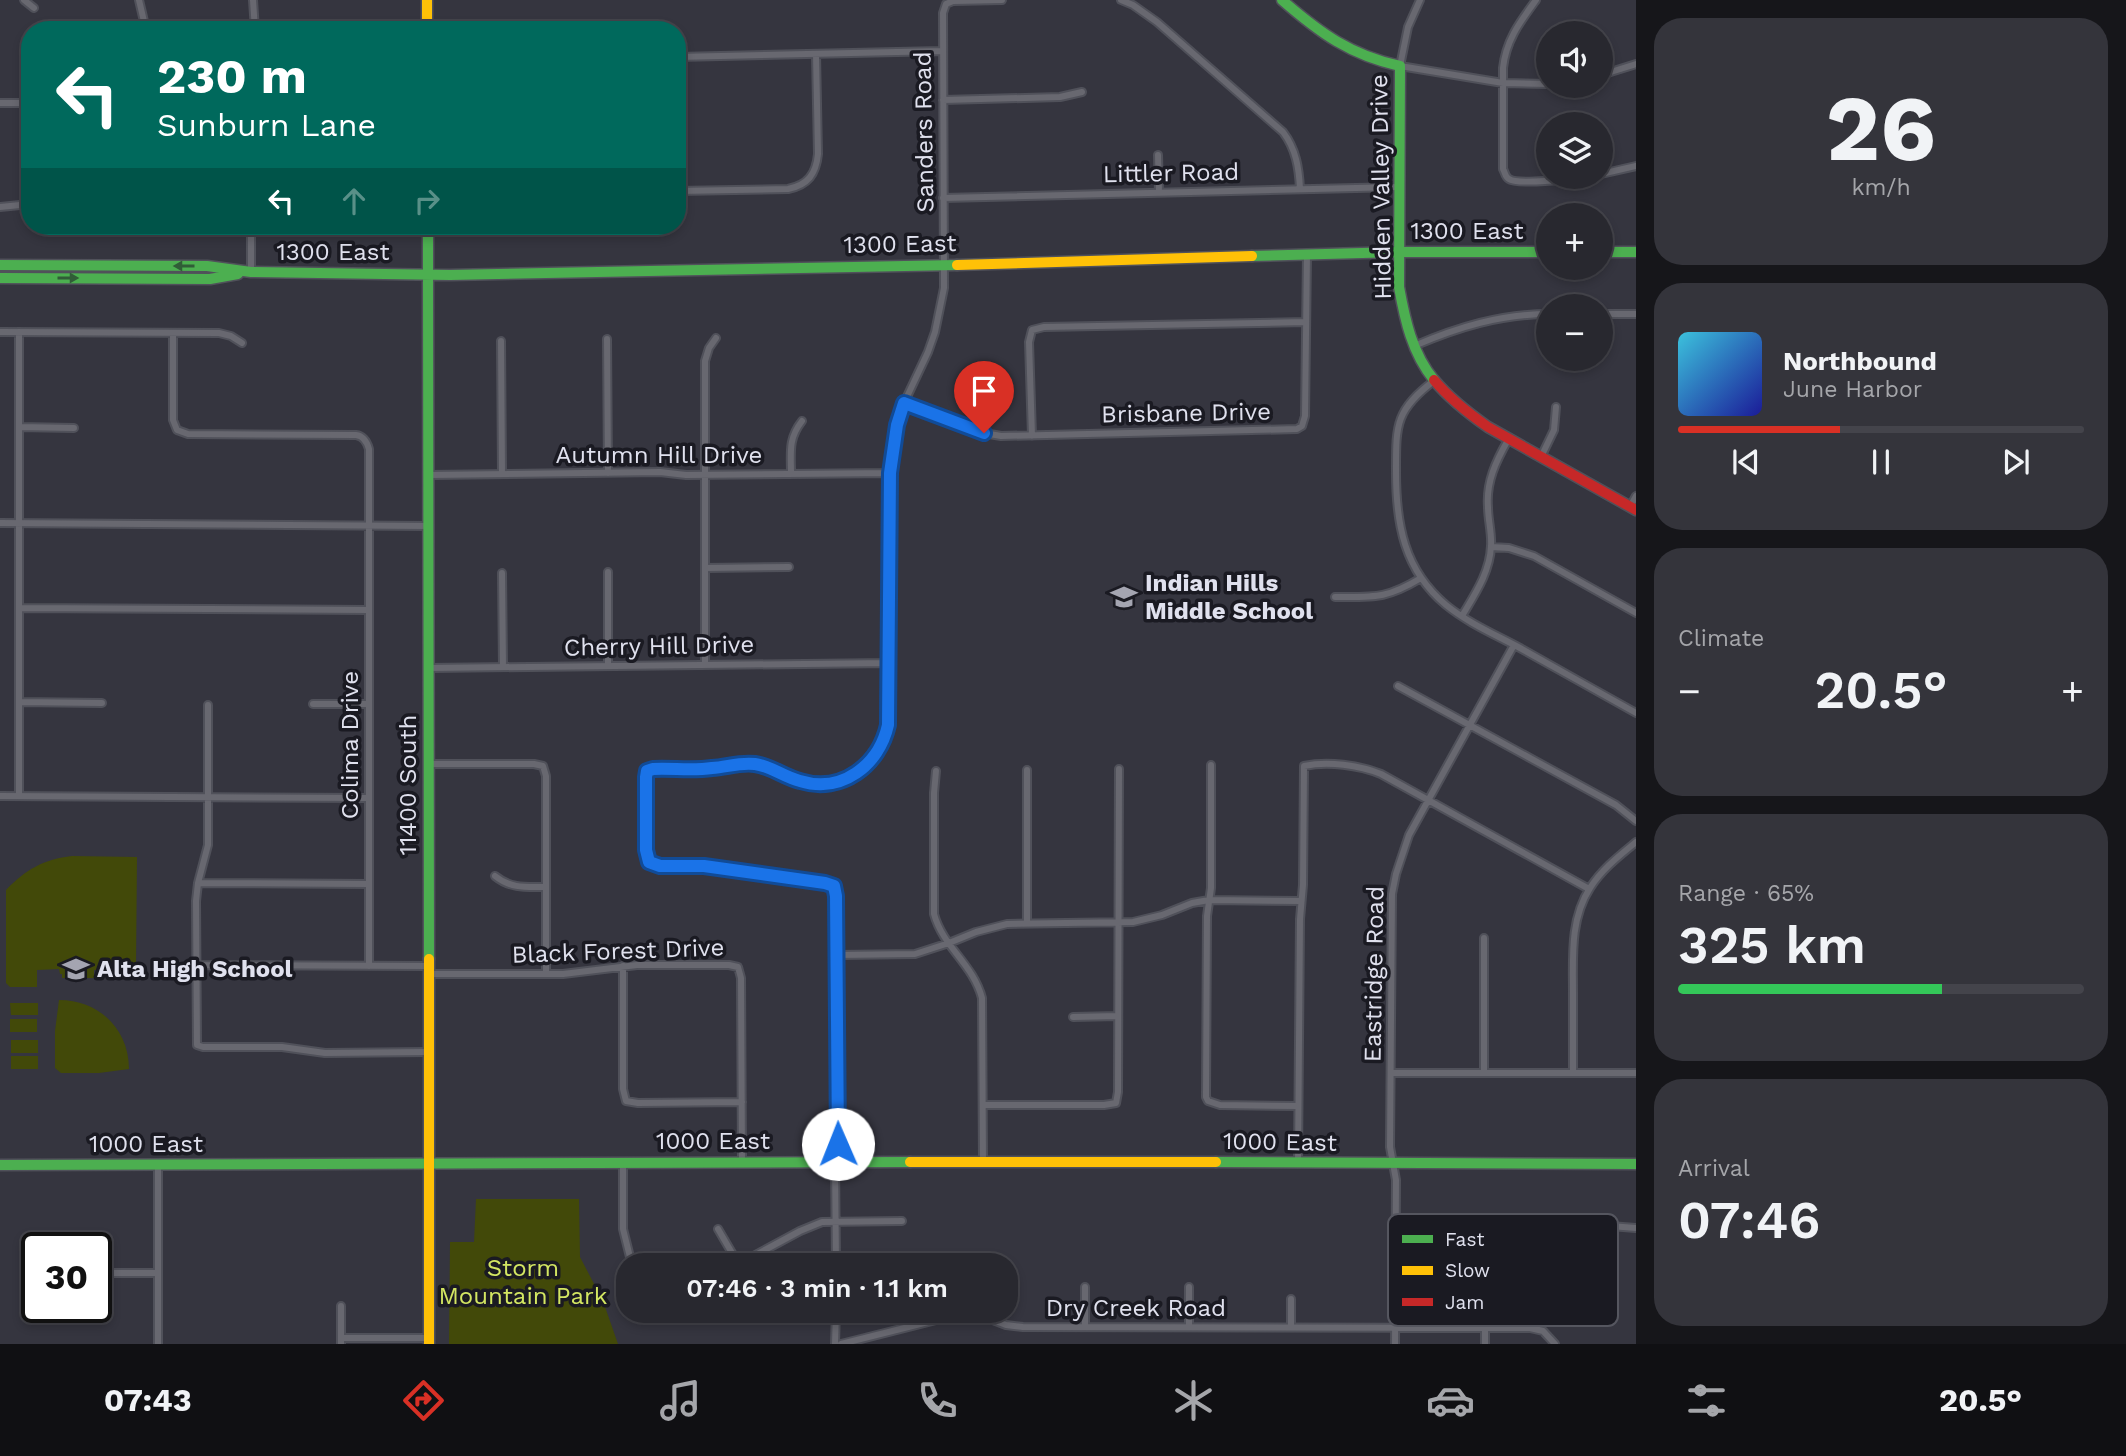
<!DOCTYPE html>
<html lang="en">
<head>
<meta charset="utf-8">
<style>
  body { margin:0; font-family:"Work Sans",sans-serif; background:#34343b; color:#f1f3f6; height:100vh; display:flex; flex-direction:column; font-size:26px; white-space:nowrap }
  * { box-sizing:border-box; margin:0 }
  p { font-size:23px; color:#a5a6aa }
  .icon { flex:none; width:38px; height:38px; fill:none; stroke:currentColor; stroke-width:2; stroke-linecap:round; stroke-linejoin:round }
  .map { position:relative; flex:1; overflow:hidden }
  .details { display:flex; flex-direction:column; gap:18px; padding:18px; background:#16161a; width:490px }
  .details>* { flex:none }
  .hud { position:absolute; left:21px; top:21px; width:665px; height:214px; border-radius:28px; box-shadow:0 4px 10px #0003,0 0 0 2px #44444b; background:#00695c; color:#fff; overflow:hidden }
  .fabs { position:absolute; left:1536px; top:21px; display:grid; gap:14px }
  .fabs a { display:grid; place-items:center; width:77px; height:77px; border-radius:50%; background:#28282f; box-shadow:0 4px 10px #0003,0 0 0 2px #44444b; font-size:35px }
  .speed { position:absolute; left:21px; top:1232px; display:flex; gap:14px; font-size:35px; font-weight:700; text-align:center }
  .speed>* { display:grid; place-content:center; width:91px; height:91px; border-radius:50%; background:#28282f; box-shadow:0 4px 10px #0003,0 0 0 2px #44444b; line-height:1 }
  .speed .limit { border:4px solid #111; border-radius:10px; background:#fff; color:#111 }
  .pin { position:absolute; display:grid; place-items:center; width:60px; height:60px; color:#fff; margin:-72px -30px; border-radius:50% 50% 50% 0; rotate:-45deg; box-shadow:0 0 7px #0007 }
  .pin .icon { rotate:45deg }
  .me { position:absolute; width:77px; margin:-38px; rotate:359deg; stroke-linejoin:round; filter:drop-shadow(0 0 5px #0008) }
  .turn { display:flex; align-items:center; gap:24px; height:147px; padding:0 21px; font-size:32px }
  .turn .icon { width:91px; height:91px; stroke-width:2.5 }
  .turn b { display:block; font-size:49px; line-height:60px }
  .lanes { display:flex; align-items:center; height:66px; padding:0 21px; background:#0003; justify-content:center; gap:35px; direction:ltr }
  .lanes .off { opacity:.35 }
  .big { font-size:52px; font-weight:600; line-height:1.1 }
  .details .tile { flex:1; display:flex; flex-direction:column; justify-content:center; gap:10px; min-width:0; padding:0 24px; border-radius:28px; background:#34343b }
  .details .dial { align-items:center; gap:0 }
  .dial b { font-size:91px; line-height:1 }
  .song { display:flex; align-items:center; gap:21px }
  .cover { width:84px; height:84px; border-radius:10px; background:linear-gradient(135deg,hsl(190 70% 55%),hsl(240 70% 35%)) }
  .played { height:7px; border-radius:4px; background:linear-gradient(90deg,#d93025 40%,#44444b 40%) }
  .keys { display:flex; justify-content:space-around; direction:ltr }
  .heat { display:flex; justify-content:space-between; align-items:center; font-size:38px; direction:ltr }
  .charge { height:10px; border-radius:5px; background:linear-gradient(90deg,#34c759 65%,#44444b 0) }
  .trip { position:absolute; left:616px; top:1253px; width:402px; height:70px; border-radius:28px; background:#28282f; box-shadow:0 4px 10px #0003,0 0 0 2px #44444b; font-weight:600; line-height:70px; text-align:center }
  .tab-bar { display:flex; height:112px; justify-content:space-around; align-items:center; background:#101013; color:#a5a6aa }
  .tab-bar .icon { width:49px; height:49px }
  .tab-bar .on { color:#d93025 }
  .tab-bar b { font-size:32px; color:#f1f3f6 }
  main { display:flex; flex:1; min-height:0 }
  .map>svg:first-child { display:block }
</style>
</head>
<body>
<main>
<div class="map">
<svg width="1636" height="1344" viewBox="0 0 1636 1344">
  <rect width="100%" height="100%" fill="#35353f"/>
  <path fill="#424909" d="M72 856 137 857 136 964 128 971 94 970V978H62V974H60L59 969 37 970V987H10L6 983V890C25 870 44 859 72 856Z
    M59 1000C99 1000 129 1029 129 1069L99 1073H61L55 1068V1031Z
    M10 1003H38V1015H11Z
    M10 1019H37V1032H10Z
    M11 1040H38V1053H11Z
    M11 1056H38V1069H11Z
    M476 1199H579L580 1257 603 1301 618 1344H449L450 1242H474Z"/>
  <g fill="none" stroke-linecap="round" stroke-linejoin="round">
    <defs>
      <path id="street" d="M24 0 34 8
        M139 0 146 30
        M253 0 255 30
        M1121 0 1133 5 1157 22 1283 132C1296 149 1299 168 1300 189
        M1420 0 1408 27 1400 66 1503 83 1549 84
        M1536 0C1520 22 1506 40 1503 68V169C1505 172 1505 177 1509 179 1517 185 1572 179 1584 177
        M677 57 942 51
        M1601 75 1636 64
        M943 100 1060 97 1082 92
        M0 103H30
        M1158 155 1159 192
        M1601 174 1636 166
        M677 191 788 189C808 185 816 174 818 154L816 54
        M943 198 1399 187
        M0 207 30 204
        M251 226V272
        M1601 314H1636
        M0 332 219 333 231 336 242 343
        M173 333V420L177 430 188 434 356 435C364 436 367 442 369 449V966
        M607 339 608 473
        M501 341 502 474
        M1414 346C1458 327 1501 314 1549 314
        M1435 380C1395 410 1396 425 1396 472 1396 524 1404 570 1446 605 1468 623 1496 635 1520 648 1559 670 1597 691 1636 713
        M904 403 984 433 1001 436 1297 429 1302 426 1305 416 1307 254
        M19 427 74 428
        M1032 436 1029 342 1032 330 1044 327 1306 322
        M1541 457 1554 430 1556 407
        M791 474C791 452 788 439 802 421
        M429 475 660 472 686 475 890 473
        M1630 507 1636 496
        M0 523 429 526
        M1491 547 1509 548 1534 556 1636 613
        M705 568 789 567
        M608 572V666
        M502 573 503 667
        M1335 597C1375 597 1386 599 1421 578
        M19 608 369 610
        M1462 616C1475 594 1490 572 1491 546 1492 533 1488 520 1488 507 1486 482 1496 461 1508 440
        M705 665V361L709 348 716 338
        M429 668 889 663
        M1398 686 1616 805 1636 821
        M19 702 102 703
        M313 704H369
        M208 705V845L198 883 196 901 197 1045 203 1047H282L325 1053 429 1052
        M429 764H534L543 766 546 776V974
        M1211 765V888L1207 916 1206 1097 1208 1101 1220 1105 1298 1106
        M1027 770V923
        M936 771 934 793V914C943 947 973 964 982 998L983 1162
        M0 796 369 798
        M19 796V332
        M495 876C511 889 527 887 546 887
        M198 883 369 884
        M1484 938V1073
        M837 955 915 954 949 943 976 932 1007 924 1133 922 1162 915 1192 903 1209 900 1301 901
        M196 965 429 966
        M623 966V1089L626 1101 638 1103 742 1102
        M429 974H563L637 965H729L738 967 741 978 742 1162
        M1073 1017 1118 1016
        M1391 1073H1636
        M1573 1073C1573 1046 1573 1019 1573 992 1573 957 1570 919 1590 888 1602 869 1619 856 1636 842
        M983 1105H1104L1116 1103 1118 1092 1119 769
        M623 1162V1229L632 1265
        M1298 1163 1300 919 1303 885 1304 766C1328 761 1359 765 1381 774L1589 889
        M1499 1225 1520 1219 1636 1228
        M718 1229 739 1265
        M737 1265 800 1231 822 1222 902 1221
        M836 1265 835 1162 838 1144 836 891 834 886 825 883 710 866 660 865 649 862 646 850V777L647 771 653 769C673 768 693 770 713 768 727 766 741 762 756 764 773 766 785 778 801 782 835 791 873 772 885 739 888 730 888 721 889 712V499L893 449 904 403 928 352 935 332 944 288 943 13 946 4 953 1 1002 0
        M96 1273H158
        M1085 1287V1327
        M1189 1287V1327
        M1291 1327V1299
        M341 1338H429
        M158 1344V1164
        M341 1344V1306
        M835 1344 836 1311
        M841 1344 960 1314 980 1315 1006 1325 1023 1327 1530 1328 1543 1331 1555 1344
        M1395 1344 1396 1180 1390 1147 1392 894 1396 874 1409 835 1514 645
        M1485 1344V1328"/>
      <path id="fast" d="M1282 0C1320 33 1350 55 1400 66L1399 287C1405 320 1412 353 1434 380
        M428 226V274
        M1601 252H1636
        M1252 256 1399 252H1549
        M0 265 207 266 251 272 450 275 957 265
        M428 274 429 959
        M0 278 210 279 238 274
        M1216 1162 1636 1164
        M0 1165 910 1162"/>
      <path id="slow" d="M427 0V30
        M957 265 1252 256
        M429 959V1344
        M910 1162H1216"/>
      <path id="jam" d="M1434 380C1450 399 1468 413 1488 427L1636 510"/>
    </defs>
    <use href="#street" stroke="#50515a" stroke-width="10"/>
    <use href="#fast" stroke="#50515a" stroke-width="13"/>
    <use href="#slow" stroke="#50515a" stroke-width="13"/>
    <use href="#jam" stroke="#50515a" stroke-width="13"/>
    <use href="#street" stroke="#686870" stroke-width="6"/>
    <use href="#fast" stroke="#4caf50" stroke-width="10"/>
    <use href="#slow" stroke="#ffc107" stroke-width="10"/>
    <use href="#jam" stroke="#c62828" stroke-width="10"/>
  </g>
  <defs><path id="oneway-solid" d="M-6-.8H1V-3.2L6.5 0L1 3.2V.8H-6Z" transform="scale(1.75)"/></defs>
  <g fill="#305d37">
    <use href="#oneway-solid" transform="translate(184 266) rotate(-180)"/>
    <use href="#oneway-solid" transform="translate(68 278)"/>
  </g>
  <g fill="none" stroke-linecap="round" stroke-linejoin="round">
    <defs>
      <path id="route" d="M838 1144 836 896 834 886 825 883 704 866H660L649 862 646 850V777L647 771 653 769C673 768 693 771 712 768 727 767 740 762 755 764 771 766 784 777 800 781 842 794 879 765 888 725L890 473 897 425 904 403 984 433"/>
    </defs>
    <use href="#route" stroke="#114b97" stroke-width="18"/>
    <use href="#route" stroke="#1a73e8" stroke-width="12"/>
  </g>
  <defs>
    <symbol id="school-bare" viewBox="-9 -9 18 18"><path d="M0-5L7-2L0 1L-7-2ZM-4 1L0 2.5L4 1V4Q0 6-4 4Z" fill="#a4a5b1" stroke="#1a1a22" stroke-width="2.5" paint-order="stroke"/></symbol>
  </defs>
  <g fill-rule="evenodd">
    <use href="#school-bare" x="1105" y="578" width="38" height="38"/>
    <use href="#school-bare" x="57" y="950" width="38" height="38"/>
  </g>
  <g text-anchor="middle" stroke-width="7" stroke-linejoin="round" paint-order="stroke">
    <g font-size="24" fill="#e0e1ee" stroke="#1a1a22">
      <text transform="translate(924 132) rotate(-91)" y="8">Sanders Road</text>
      <text transform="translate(1171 173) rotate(-1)" y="8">Littler Road</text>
      <text transform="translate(1381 187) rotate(-91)" y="8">Hidden Valley Drive</text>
      <text x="1467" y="239">1300 East</text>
      <text transform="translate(900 244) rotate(-1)" y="8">1300 East</text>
      <text x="333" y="260">1300 East</text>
      <text transform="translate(1186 413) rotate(-1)" y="8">Brisbane Drive</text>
      <text x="659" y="463">Autumn Hill Drive</text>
      <text transform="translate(659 646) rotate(-1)" y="8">Cherry Hill Drive</text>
      <text transform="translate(350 745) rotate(-90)" y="8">Colima Drive</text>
      <text transform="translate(408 785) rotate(-90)" y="8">11400 South</text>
      <text transform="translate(618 951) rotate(-2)" y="8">Black Forest Drive</text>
      <text transform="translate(1374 974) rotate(-89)" y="8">Eastridge Road</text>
      <text x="713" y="1149">1000 East</text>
      <text transform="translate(1280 1142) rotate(1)" y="8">1000 East</text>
      <text x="146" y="1152">1000 East</text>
      <text x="1136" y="1316">Dry Creek Road</text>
    </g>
    <g font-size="24" font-weight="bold" fill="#e0e1ee" stroke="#1a1a22" text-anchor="start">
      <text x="1145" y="591">Indian Hills<tspan x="1145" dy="28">Middle School</tspan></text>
      <text x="97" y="977">Alta High School</text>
    </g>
    <g font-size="24" fill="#d3e662" stroke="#1a1a22">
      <text x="523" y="1276">Storm<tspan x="523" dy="28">Mountain Park</tspan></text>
    </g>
  </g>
  <rect x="1388" y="1214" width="230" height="112" rx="10" fill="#1a1a22" stroke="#55565f" stroke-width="2"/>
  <rect x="1402" y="1235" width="31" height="8" fill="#4caf50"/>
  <rect x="1402" y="1266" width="31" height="9" fill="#ffc107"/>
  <rect x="1402" y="1298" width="31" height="8" fill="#c62828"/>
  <g font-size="19" fill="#e0e1ee">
    <text x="1445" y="1246">Fast</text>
    <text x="1445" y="1277">Slow</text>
    <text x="1445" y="1309">Jam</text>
  </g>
</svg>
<div class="fabs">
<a><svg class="icon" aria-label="sound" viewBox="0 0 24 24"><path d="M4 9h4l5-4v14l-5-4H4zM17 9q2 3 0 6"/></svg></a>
<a><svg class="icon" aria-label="layers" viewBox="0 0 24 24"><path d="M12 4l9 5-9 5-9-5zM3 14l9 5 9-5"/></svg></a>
<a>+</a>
<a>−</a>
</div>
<div class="speed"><div class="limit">30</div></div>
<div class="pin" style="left:984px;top:433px;background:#d93025"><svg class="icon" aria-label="arrive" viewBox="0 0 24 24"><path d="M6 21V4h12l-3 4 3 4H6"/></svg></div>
<svg class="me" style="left:838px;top:1144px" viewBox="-20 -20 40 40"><circle r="19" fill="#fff"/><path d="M0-13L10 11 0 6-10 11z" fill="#1a73e8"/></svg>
<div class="trip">07:46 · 3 min · 1.1 km</div>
<div class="hud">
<div class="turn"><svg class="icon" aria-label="left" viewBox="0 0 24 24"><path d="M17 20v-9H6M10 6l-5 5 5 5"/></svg><div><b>230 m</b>Sunburn Lane</div></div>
<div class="lanes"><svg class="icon" aria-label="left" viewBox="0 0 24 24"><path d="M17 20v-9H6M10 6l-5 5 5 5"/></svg><svg class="icon off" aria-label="ahead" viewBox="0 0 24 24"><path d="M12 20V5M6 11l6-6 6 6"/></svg><svg class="icon off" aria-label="right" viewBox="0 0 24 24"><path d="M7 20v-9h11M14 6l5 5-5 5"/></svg></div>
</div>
</div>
<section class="details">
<div class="tile dial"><b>26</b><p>km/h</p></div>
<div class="tile">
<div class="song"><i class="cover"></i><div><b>Northbound</b><p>June Harbor</p></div></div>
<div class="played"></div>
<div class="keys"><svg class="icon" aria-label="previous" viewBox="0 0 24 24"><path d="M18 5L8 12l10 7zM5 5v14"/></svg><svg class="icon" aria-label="pause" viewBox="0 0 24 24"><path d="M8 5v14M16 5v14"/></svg><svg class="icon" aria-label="next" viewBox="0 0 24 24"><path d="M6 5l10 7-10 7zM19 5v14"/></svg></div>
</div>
<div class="tile"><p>Climate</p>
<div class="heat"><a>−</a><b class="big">20.5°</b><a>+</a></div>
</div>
<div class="tile"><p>Range · 65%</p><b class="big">325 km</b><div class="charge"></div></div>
<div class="tile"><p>Arrival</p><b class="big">07:46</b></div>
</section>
</main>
<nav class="tab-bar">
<b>07:43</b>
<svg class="icon on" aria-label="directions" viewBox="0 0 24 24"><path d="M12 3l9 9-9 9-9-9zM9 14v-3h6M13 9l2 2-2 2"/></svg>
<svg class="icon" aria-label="music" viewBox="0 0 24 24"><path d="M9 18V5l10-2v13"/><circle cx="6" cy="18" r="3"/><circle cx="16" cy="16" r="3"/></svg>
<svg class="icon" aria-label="phone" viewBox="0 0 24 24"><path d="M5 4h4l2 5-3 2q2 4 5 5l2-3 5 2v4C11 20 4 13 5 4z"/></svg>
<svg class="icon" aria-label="climate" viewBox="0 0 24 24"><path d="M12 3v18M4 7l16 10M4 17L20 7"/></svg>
<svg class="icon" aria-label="car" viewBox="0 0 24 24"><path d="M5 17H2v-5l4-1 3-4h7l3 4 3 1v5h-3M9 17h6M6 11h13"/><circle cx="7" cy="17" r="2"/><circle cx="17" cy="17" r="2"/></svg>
<svg class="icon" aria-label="filters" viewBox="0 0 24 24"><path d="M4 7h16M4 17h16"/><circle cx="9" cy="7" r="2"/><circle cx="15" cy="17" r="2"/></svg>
<b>20.5°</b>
</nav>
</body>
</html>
